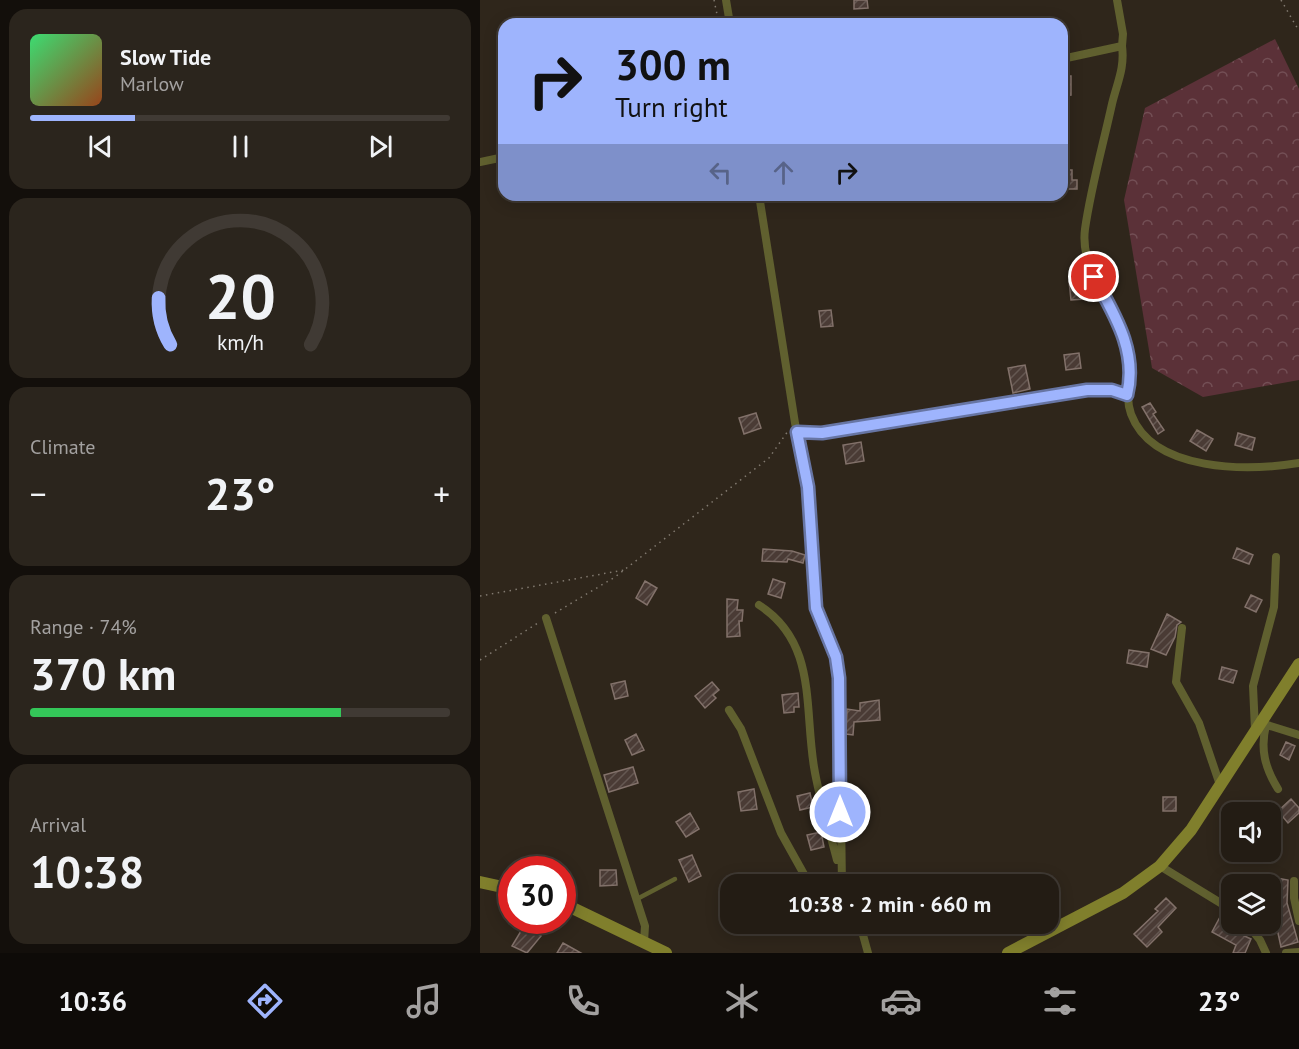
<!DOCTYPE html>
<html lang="en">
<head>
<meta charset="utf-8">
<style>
  body { margin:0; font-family:"PT Sans",sans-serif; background:#2b251d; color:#f1f3f6; height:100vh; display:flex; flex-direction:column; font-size:22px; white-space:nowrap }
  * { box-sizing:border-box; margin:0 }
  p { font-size:20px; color:#a3a1a0 }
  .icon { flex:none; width:33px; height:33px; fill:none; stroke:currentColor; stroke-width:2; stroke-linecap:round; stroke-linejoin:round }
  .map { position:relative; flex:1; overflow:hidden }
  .panel { display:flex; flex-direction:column; gap:9px; padding:9px; background:#130f0b; width:480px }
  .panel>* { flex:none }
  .hud { position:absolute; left:18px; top:18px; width:570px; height:183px; border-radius:18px; box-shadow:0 3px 15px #0003,0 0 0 2px #403a34; background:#9eb4fd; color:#111; overflow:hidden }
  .buttons { position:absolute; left:741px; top:802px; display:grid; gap:12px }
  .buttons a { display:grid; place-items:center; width:60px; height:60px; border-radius:12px; background:#231c14; box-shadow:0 3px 15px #0003,0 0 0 2px #403a34; font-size:30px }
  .speed { position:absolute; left:18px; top:856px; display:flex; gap:12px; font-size:30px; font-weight:700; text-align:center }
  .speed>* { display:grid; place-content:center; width:78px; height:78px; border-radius:50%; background:#231c14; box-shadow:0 3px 15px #0003,0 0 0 2px #403a34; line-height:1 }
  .speed .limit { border:9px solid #d22; background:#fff; color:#111 }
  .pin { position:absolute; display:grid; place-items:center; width:51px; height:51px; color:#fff; margin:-26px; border:3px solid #fff; border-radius:50%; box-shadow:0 2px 6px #0007 }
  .me { position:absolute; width:66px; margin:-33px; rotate:0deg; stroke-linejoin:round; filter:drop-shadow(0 0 4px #0008) }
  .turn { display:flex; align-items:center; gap:21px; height:126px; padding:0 18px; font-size:27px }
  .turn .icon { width:78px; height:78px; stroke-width:2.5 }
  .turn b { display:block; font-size:42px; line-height:51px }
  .lanes { display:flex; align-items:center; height:57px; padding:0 18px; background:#0003; justify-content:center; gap:30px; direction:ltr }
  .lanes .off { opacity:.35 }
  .big { font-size:45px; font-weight:800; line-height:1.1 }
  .panel .tile { flex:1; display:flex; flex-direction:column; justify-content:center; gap:9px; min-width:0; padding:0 21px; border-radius:18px; background:#2b251d }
  .panel .dial { align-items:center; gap:0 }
  .dial svg { height:156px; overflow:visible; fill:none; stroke:#403a34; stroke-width:7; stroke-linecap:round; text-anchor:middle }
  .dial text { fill:#f1f3f6; stroke:none }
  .song { display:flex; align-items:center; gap:18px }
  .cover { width:72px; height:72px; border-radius:9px; background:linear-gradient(135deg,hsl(140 70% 55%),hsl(20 70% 35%)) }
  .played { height:6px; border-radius:3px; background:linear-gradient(90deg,#9eb4fd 25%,#403a34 25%) }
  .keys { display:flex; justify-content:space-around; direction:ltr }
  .heat { display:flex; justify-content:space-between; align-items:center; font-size:33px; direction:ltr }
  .charge { height:9px; border-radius:4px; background:linear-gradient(90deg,#34c759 74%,#403a34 0) }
  .trip { position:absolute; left:240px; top:874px; width:339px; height:60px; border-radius:18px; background:#231c14; box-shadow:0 3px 15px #0003,0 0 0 2px #403a34; font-weight:800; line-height:60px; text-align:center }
  .menu { display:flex; height:96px; justify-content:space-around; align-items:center; background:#0e0b08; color:#a3a1a0 }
  .menu .icon { width:42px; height:42px }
  .menu .current { color:#9eb4fd }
  .menu b { font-size:27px; color:#f1f3f6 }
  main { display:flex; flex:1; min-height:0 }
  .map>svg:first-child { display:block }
</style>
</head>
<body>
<main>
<section class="panel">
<div class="tile">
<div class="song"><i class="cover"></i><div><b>Slow Tide</b><p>Marlow</p></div></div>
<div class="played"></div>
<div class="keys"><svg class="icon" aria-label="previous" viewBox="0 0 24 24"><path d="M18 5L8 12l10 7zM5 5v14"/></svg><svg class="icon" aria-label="pause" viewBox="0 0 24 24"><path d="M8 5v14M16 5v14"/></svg><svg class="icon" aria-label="next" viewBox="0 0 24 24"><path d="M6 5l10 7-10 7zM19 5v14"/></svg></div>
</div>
<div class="tile dial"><svg viewBox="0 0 100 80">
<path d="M14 69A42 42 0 1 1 86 69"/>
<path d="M14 69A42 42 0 0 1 8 45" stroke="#9eb4fd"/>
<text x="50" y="56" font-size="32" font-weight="700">20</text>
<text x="50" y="72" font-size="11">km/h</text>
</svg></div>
<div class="tile"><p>Climate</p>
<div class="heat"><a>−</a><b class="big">23°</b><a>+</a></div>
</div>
<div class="tile"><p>Range · 74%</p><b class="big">370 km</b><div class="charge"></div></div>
<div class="tile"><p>Arrival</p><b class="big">10:38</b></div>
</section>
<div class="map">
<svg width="819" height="953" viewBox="0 0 819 953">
  <defs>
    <pattern id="forest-crowns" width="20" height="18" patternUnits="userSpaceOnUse" patternTransform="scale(1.5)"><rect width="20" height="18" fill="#5b3138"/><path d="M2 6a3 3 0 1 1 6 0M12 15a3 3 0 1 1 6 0" fill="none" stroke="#734f55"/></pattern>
    <pattern id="building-hatch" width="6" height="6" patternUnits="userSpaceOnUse" patternTransform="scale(1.5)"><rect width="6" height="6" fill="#4a3b35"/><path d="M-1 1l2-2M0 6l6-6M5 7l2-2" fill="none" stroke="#655852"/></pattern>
  </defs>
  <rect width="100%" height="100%" fill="#2f261b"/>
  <path fill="url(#forest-crowns)" d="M795 39 819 89V380L723 397 672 368 644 200 665 108Z"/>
  <path fill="url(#building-hatch)" stroke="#82716a" stroke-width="1.5" d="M374 0H387L388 8 374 9Z
    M582 76H591V95L582 96Z
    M582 170H592V180H597V189H582Z
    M603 279 605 299 591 300 589 281Z
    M351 310 353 326 341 327 339 311Z
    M599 353 601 368 586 370 584 355Z
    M545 365 550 389 533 393 528 368Z
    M670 403 676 412 673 414 684 430 678 434 662 407Z
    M276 413 281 428 264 434 259 418Z
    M717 430 733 439 726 451 710 441Z
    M758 433 775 438 772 450 755 445Z
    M381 442 384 461 366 464 363 445Z
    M757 548 773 555 769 564 753 558Z
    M283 549 312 551 325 555 323 563 308 559 307 562 282 561Z
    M293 579 305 583 301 598 288 594Z
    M165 581 177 588 167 605 156 598Z
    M771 595 782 600 776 612 765 607Z
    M247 599 258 600 257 610H263L262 621H259L260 636 247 637Z
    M687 614 701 622 697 625 695 637 686 655 671 649Z
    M649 650 669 653 667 667 647 663Z
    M742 667 757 671 753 683 739 679Z
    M145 681 148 696 135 699 131 684Z
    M232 682 239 690 233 695 236 698 225 708 215 696Z
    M318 693 319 707H314V712L304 713 302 695Z
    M399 700 400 720 374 722 373 735 366 734 367 709 380 711V703Z
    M156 734 164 750 152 755 145 740Z
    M806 742 815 746 809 760 800 755Z
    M153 767 158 783 129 792 124 775Z
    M274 789 277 809 261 811 258 792Z
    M330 793 333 807 320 810 317 796Z
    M683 797H696V811H683Z
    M811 799 819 808V813L808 823 798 811Z
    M210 813 219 829 206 837 196 822Z
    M341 832 344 847 331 850 327 835Z
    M212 855 221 876 209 882 199 860Z
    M120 870H136L137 885 120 886Z
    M791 877 808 880 807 903 818 942 801 947 790 896Z
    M686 898 696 908 678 927 682 932 667 947 654 934 678 911 675 909Z
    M740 917 754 925 751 930 771 939 765 953H753L756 945 732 932Z
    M44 926 61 936 47 953 32 946Z
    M83 943 101 953H77Z"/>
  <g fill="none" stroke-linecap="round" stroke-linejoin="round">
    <path stroke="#827a70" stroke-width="1.5" stroke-dasharray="1.5 4.5" stroke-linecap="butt" d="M234 0 239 24
      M801 0 819 31
      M0 596 144 570
      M75 613 135 577 289 458 308 431
      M0 660 58 623"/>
    <path stroke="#60602f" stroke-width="4.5" d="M157 899 195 879"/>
    <path stroke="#60602f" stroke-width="8" d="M246 0 250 24
      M642 46C645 68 637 83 632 104 623 145 611 187 605 229 600 268 628 292 639 325 644 338 649 352 650 365 650 383 645 397 651 414 673 473 769 471 819 463
      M582 59 642 46 643 34 637 0
      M0 162 24 157
      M279 195 315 423 328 487 336 608 356 657 359 678 362 885
      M317 431 342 433 607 390H632L647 395
      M279 605C337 642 324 706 334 767 339 798 349 829 357 860
      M66 618 165 926 164 942
      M702 628 696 682 719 723 740 785
      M249 710 261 729 301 833 330 885
      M781 723 819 735
      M786 725C780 749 785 768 798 789
      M775 730 773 686 794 607 796 557
      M680 866 752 910
      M814 881V898L819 921
      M380 924 388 953
      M767 924 780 940 786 953
      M806 953 819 952"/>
    <path stroke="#807f2c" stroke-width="12" d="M0 882 32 889
      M82 903 186 953
      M528 953 643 893 680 866 711 830 819 664"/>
  </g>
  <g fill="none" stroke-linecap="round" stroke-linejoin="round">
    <defs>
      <path id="route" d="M360 812 359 678 356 657 336 608 328 487 317 432 342 433 607 390H632L647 395C658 351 634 314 614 277"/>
    </defs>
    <use href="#route" stroke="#6775a4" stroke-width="15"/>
    <use href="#route" stroke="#9eb4fd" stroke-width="10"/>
  </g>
</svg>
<div class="buttons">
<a><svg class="icon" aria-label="sound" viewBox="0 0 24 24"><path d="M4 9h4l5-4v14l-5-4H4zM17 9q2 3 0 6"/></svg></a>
<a><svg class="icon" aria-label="layers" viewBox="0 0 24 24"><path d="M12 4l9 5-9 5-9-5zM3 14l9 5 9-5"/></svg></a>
</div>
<div class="speed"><div class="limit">30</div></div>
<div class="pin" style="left:614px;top:277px;background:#d93025"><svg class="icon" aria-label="arrive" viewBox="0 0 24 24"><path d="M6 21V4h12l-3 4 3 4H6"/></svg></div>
<svg class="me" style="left:360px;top:812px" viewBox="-20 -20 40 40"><circle r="17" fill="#9eb4fd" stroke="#fff" stroke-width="3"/><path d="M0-11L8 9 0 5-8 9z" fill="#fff"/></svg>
<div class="trip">10:38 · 2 min · 660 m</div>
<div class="hud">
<div class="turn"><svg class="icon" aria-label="right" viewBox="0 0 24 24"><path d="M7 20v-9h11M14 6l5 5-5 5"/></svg><div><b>300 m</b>Turn right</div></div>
<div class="lanes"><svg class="icon off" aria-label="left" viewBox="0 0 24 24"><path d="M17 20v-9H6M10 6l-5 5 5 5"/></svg><svg class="icon off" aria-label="ahead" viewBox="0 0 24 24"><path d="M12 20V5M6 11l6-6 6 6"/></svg><svg class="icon" aria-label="right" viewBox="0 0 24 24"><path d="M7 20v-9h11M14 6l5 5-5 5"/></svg></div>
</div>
</div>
</main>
<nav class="menu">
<b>10:36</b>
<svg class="icon current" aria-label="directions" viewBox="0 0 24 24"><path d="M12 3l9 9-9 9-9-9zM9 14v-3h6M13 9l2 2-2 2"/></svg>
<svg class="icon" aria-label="music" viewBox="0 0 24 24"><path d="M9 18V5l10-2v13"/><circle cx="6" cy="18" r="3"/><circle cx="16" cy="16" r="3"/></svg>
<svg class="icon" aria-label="phone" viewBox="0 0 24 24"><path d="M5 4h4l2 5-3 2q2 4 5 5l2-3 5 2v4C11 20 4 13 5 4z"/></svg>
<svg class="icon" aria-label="climate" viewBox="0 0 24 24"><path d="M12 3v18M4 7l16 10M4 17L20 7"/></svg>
<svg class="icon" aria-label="car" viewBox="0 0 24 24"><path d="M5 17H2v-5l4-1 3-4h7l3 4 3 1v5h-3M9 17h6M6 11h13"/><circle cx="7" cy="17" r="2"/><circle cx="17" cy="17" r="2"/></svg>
<svg class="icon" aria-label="filters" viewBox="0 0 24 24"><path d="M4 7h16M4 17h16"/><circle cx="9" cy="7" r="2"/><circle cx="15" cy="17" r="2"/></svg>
<b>23°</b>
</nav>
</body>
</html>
